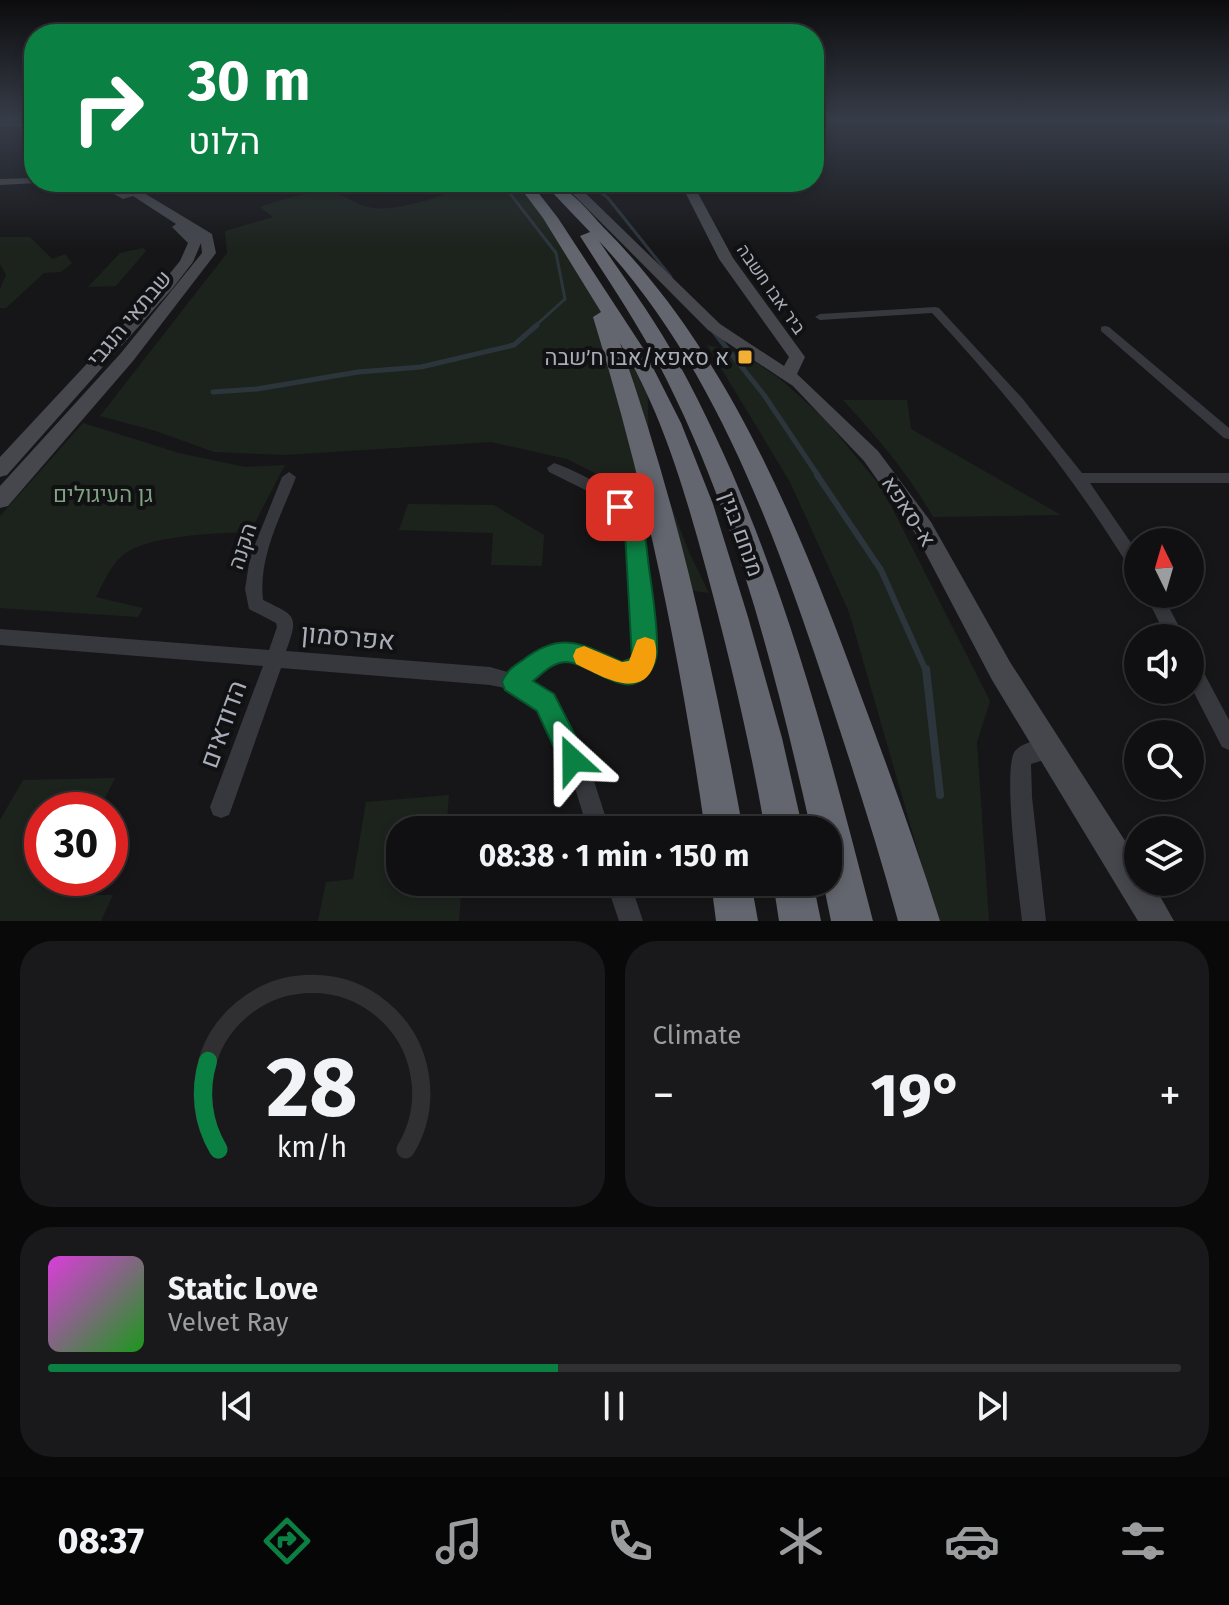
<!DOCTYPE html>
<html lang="en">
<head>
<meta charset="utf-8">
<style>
  body { margin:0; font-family:"Fira Sans",Heebo,sans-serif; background:#19191b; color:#f1f3f6; height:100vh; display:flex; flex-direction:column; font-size:30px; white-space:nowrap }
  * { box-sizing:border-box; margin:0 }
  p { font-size:26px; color:#9c9d9f }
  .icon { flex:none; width:44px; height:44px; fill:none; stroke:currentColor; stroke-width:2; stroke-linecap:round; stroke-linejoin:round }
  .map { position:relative; height:921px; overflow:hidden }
  .panel { display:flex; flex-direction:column; gap:20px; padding:20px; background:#09090a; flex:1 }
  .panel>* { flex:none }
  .hud { position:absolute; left:24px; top:24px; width:800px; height:168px; border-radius:32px; box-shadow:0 4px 12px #0003,0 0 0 2px #303032; background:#0b8043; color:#fff; overflow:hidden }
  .needle { width:52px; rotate:355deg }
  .controls { position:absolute; left:1124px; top:528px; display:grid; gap:16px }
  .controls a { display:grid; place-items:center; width:80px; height:80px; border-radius:50%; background:#101012; box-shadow:0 4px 12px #0003,0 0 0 2px #303032; font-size:40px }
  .speed { position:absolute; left:24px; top:792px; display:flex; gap:16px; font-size:40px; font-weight:700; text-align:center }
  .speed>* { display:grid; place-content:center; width:104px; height:104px; border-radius:50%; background:#101012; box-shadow:0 4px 12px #0003,0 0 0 2px #303032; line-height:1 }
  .speed .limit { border:12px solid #d22; background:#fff; color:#111 }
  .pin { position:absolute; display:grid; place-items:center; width:68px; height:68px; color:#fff; margin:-34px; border-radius:16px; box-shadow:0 4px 12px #0006 }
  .me { position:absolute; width:88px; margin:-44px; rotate:336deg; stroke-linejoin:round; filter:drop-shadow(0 0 6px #0008) }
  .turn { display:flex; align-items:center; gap:28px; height:168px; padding:0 32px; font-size:36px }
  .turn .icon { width:104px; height:104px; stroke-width:2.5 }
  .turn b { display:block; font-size:56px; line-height:68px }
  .big { font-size:60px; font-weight:700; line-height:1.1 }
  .panel .widget { flex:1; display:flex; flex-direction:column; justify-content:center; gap:12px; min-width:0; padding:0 28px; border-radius:32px; background:#19191b }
  .panel .dial { align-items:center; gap:0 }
  .dial svg { height:208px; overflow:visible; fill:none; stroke:#303032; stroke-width:7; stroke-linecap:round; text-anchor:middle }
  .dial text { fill:#f1f3f6; stroke:none }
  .song { display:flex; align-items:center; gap:24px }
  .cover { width:96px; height:96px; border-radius:12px; background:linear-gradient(135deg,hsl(300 70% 55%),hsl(120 70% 35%)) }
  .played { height:8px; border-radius:4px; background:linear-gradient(90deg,#0b8043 45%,#303032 45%) }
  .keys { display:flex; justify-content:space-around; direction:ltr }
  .heat { display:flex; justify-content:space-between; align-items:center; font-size:44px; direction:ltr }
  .panel .tiles { flex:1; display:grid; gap:20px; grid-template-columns:1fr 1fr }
  .widget:last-child { grid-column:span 2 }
  .trip { position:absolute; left:386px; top:816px; width:456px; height:80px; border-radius:32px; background:#101012; box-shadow:0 4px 12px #0003,0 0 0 2px #303032; font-weight:700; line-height:80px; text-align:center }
  .menu { display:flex; height:128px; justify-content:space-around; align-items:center; background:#060607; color:#9c9d9f }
  .menu .icon { width:56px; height:56px }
  .menu .on { color:#0b8043 }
  .menu b { font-size:36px; color:#f1f3f6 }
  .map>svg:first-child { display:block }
</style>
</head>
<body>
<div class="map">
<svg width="1229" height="921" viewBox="0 0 1229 921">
  <rect width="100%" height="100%" fill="#161618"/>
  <path fill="#1c231d" d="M461 182H518L547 220 647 368 649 448 689 552 709 593 666 587 658 542 630 491 567 459 491 442 284 455 214 452 156 431 100 416 227 253 225 231 273 217 260 207C282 199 317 188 340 195 352 199 361 207 374 208 396 211 439 198 459 188Z
    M0 237H30L52 259 65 254 72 263 61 272 44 273 6 308H0V289L6 275 0 264Z
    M143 248 146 251 116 286 88 287 120 253Z
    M707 345 743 354 779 378 824 418 882 488 990 701 977 742 989 921H938L849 612 790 482Z
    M843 400H907L911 429 1061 515 933 517C908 473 877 437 843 400Z
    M83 423 179 453 245 467 285 465 250 532C219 533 147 535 123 555 111 565 103 583 96 597L143 608 138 617 0 608V516Z
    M408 504 494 505 544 535 542 566 491 565 493 533 399 530Z
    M115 778 99 810H42V878H86L79 895H113L101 921H0V820L23 780Z
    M449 795 446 830H400V882H441L440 897 461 895 459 921H318L326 882 353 879 366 802Z"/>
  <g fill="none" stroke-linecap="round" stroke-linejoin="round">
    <path stroke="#2c353c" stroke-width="3" d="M501 182 556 253 565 299 534 327
      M587 182 608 198 671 277"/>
    <path stroke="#2c353c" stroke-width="5" d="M714 332 764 395 819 477
      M213 392 257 389 358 372 421 367 514 345 537 325"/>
    <path stroke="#2c353c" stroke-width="6" d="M817 475 881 570 926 671"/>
    <path stroke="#2c353c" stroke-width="8" d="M926 669 940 795"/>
    <path fill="#37383d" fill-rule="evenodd" d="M0 122 34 124V128L0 126Z
      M935 307 939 308 1022 398 1082 473H1229V483H1090L1138 553V574L1132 572C1075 478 1007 394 932 313L820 320 815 317 820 314Z
      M1105 326 1109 327 1229 428V439L1224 438 1101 331V327Z
      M554 463C577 471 617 491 632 511 649 535 667 657 643 677 622 694 581 655 555 662 545 665 537 673 530 680 577 707 593 782 610 830H588C574 788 560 719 519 694 511 689 500 687 490 685L281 668 232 807 229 815 221 818 213 815 210 807 263 666 0 645V629L269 650 277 627 276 623 249 609 245 589 250 557 282 477 289 472 296 477C281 516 258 557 263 600 296 616 299 615 286 651L490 667 511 673C539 648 557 638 593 653 606 657 617 663 631 663L635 659 637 650C635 613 641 538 614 510 597 493 570 483 549 472L547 468Z
      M1145 594H1162L1185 638H1167Z
      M1190 658 1197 660 1229 720V750L1222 747 1190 685Z
      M1050 739 1057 742 1060 749 1057 756 1031 764 1032 797 1046 921H1022C1019 894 1002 767 1015 751 1023 741 1039 741 1050 739Z
      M606 882H630L643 921H619Z"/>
    <path fill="#45474d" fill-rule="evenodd" d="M34 178V182L38 183 0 185V179Z
      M92 182H107L120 188 112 182H126L212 234 216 253 133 361 8 506 0 508V486L121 353 202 253 201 243 193 262 172 289 7 475 0 477V457L162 283 180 261 188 243 172 227 176 224 133 196 123 199Z
      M561 182H574L720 324 784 366 789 357 719 259 680 182H692L733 258 805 357 797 374 878 451 931 522 1010 662 1138 861V882H1152L1174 921H1138L992 680 915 533 864 461 793 386 708 330Z"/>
    <path fill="#63666e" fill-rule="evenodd" d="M516 182H530L558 218 643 348 681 423 713 504 748 617 782 738 803 830H765C750 742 729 655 706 569 685 492 662 412 620 343 676 501 713 665 743 830H705C680 656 645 485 593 317L601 312 543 218Z
      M557 186C575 192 593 217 606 230 733 358 803 537 864 704 891 776 917 848 940 921H898C878 847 854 773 830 700 777 540 717 367 599 241 627 282 656 321 679 364 774 538 824 730 873 921H831L823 882H828V830H811C775 670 734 507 657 361 634 318 606 277 580 236L590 232 550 190Z
      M711 882H751L758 921H716Z
      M773 882H813L821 921H779Z"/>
  </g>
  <linearGradient id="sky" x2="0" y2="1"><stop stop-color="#0c0c0d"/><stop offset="0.48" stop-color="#363c48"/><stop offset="1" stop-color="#363c48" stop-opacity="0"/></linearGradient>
  <rect width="1229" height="249" fill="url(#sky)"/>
  <path fill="#0b8043" stroke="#07532c" stroke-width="2" d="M620 499C641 506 645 532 647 551 650 583 658 618 657 650 657 657 654 666 649 673 626 704 592 662 565 662 552 663 543 673 533 681L554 694 583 751 587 760 583 769 573 773 564 769 537 711 505 690 502 682C506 671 514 666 523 660 561 630 583 644 622 662L632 658 625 532 610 507 613 501Z"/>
  <path fill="#f59e0b" d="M645 637 654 640C657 648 657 656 654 665 641 702 598 674 576 664L573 656 576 649 584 646 622 662 629 661 637 640Z"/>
  <rect fill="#f2b134" stroke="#111113" stroke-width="3" x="737" y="349" width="16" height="16" rx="4"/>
  <g text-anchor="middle" stroke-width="8" stroke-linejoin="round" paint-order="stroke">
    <g font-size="18" fill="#a8adb8" stroke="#111113">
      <text transform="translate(771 289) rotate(55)" y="6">ביר אבו חשבה</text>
    </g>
    <g font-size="22" fill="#a8adb8" stroke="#111113">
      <text transform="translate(129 318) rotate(-50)" y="8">שבתאי הנגבי</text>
      <text transform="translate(909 511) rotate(57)" y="8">א-סאפא</text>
      <text transform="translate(742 534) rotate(70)" y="8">מנחם בגין</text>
      <text transform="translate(242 546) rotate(-72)" y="8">הקנה</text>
    </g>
    <g font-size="22" fill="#a8adb8" stroke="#111113" text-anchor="end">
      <text x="729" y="365">א סאפא/אבו ח׳שבה</text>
    </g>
    <g font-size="22" fill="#7fa381" stroke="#111113">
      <text x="103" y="502">גן העיגולים</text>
    </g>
    <g font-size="26" fill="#a8adb8" stroke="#111113">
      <text transform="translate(348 637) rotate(5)" y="9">אפרסמון</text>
      <text transform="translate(223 724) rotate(-70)" y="9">הדודאים</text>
    </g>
  </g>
</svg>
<div class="controls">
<a><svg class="needle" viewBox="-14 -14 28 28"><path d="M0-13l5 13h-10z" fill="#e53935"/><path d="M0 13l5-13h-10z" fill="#9c9d9f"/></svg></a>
<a><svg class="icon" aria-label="sound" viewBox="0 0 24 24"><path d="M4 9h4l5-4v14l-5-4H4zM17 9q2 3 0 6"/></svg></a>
<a><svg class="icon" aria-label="search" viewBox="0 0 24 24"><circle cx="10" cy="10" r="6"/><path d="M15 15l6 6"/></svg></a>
<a><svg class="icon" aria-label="layers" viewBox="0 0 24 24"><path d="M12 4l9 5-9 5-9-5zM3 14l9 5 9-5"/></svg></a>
</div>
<div class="speed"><div class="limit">30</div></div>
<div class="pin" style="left:620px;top:507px;background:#d93025"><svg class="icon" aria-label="arrive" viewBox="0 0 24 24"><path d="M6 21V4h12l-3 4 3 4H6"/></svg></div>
<svg class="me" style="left:573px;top:760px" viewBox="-20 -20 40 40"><path d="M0-17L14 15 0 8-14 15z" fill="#0b8043" stroke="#fff" stroke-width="4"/></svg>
<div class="trip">08:38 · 1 min · 150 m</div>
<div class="hud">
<div class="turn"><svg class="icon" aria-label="right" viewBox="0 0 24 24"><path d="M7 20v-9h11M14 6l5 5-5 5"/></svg><div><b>30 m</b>הלוט</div></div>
</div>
</div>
<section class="panel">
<div class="tiles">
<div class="widget dial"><svg viewBox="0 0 100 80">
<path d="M14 69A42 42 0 1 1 86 69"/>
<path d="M14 69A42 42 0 0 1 10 35" stroke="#0b8043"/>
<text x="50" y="56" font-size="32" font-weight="700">28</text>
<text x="50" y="72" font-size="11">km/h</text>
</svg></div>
<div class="widget"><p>Climate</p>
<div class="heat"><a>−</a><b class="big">19°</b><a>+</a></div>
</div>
<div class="widget">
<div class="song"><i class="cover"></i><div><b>Static Love</b><p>Velvet Ray</p></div></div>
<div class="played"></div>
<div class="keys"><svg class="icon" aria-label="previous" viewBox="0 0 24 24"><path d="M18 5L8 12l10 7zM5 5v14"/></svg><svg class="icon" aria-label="pause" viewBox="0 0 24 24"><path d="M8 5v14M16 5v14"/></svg><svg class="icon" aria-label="next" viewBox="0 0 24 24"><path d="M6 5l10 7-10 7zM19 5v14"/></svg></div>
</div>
</div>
</section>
<nav class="menu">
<b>08:37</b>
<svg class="icon on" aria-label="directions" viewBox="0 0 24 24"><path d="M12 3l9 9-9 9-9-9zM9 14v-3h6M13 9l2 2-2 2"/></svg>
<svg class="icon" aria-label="music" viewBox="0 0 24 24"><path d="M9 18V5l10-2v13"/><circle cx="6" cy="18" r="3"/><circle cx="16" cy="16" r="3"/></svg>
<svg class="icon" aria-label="phone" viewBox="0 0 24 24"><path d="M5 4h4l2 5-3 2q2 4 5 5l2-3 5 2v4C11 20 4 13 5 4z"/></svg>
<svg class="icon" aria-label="climate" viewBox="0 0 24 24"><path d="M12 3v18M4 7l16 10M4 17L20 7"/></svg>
<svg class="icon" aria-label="car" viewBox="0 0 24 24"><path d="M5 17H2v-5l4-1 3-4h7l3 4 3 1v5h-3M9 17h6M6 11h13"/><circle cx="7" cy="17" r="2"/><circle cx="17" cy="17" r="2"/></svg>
<svg class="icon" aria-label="filters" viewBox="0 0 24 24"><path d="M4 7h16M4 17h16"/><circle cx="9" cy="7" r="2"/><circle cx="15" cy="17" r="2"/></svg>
</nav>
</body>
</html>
